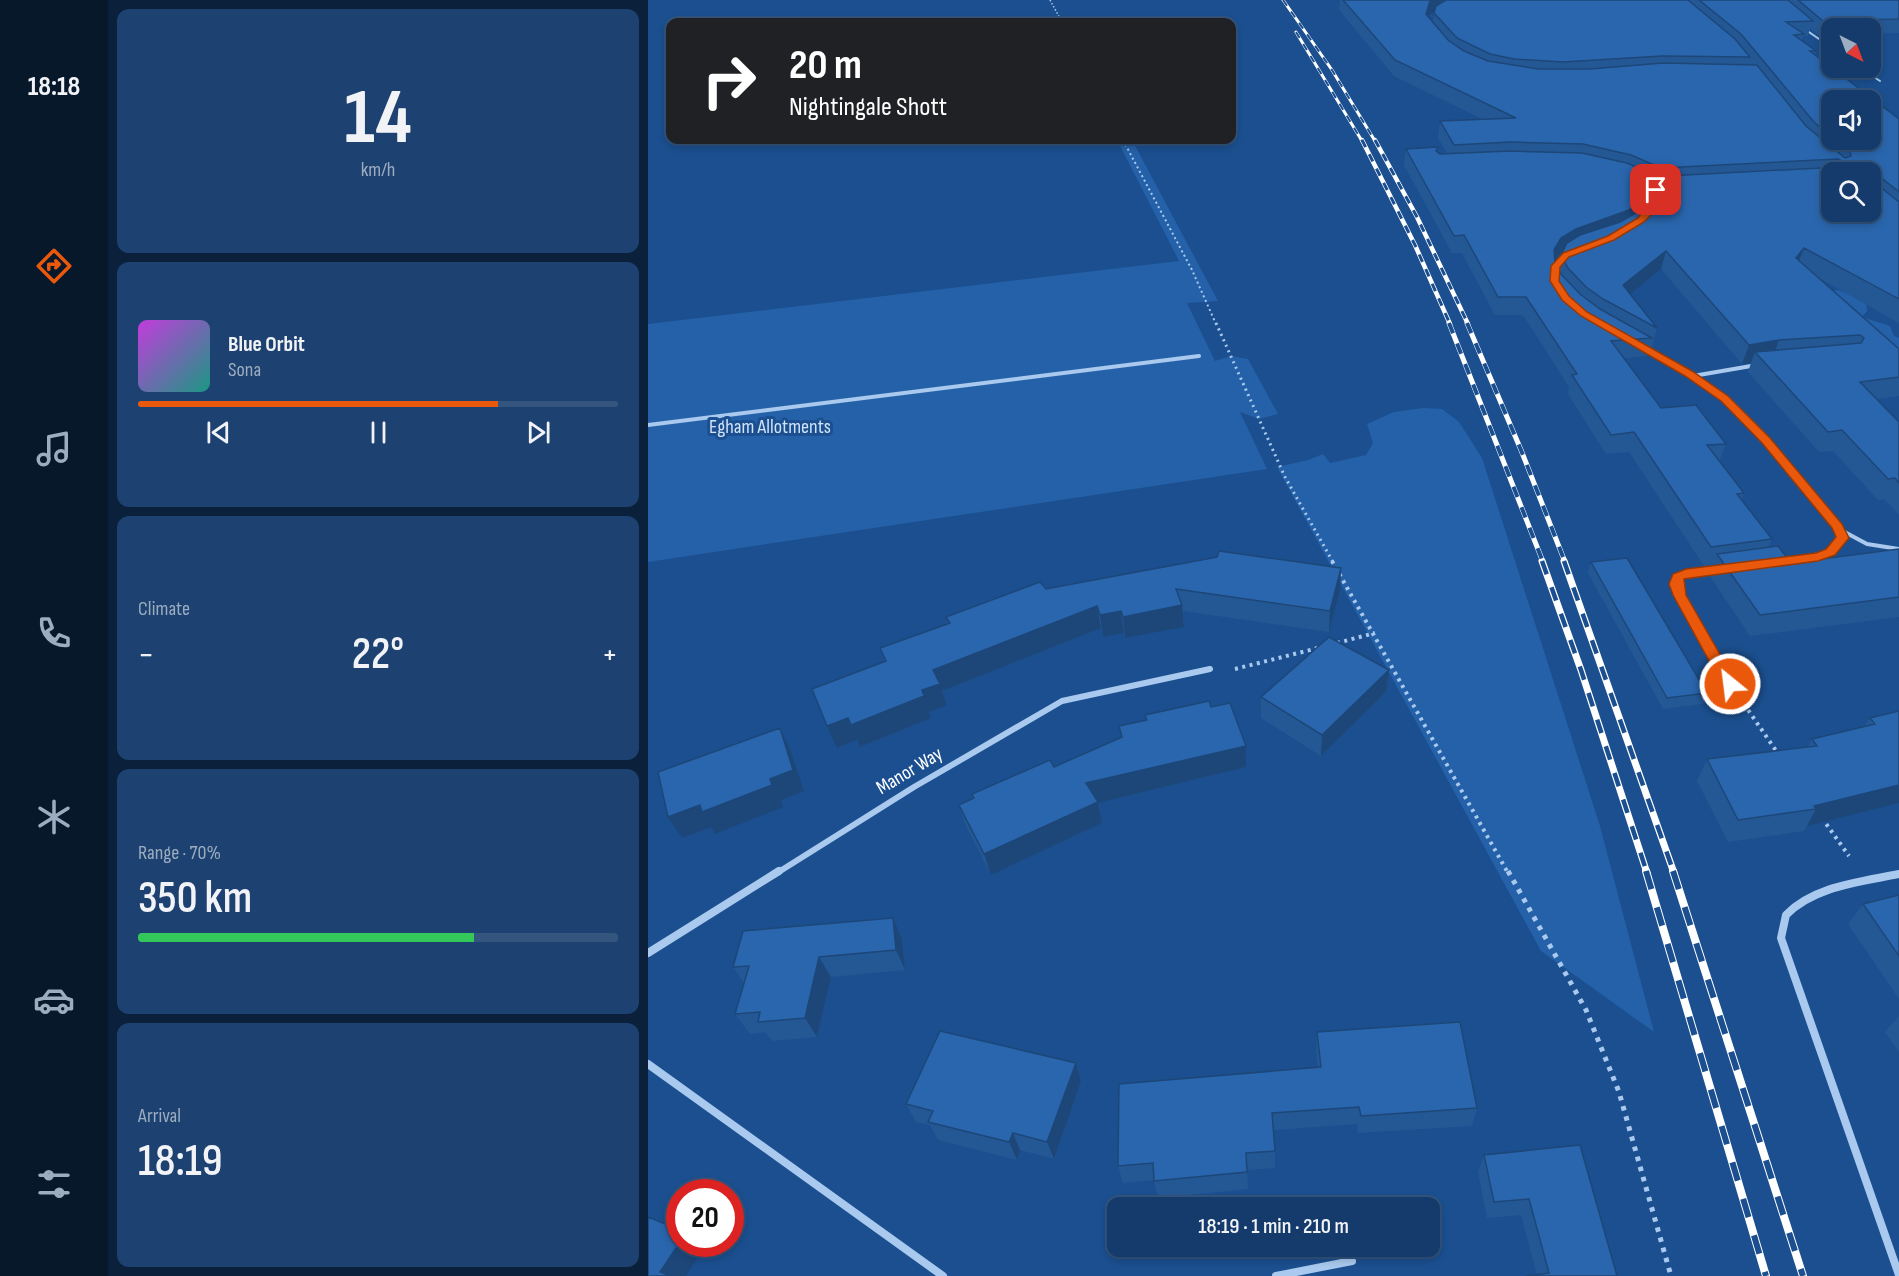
<!DOCTYPE html>
<html lang="en">
<head>
<meta charset="utf-8">
<style>
  body { margin:0; font-family:"Sofia Sans Condensed",sans-serif; background:#1d4271; color:#f1f3f6; height:100vh; display:flex; flex-direction:column; font-size:22px; white-space:nowrap }
  * { box-sizing:border-box; margin:0 }
  p { font-size:20px; color:#9dadc1 }
  .icon { flex:none; width:33px; height:33px; fill:none; stroke:currentColor; stroke-width:2; stroke-linecap:round; stroke-linejoin:round }
  .map { position:relative; flex:1; overflow:hidden }
  .sheet { display:flex; flex-direction:column; gap:9px; padding:9px; background:#0b203b; width:540px }
  .sheet>* { flex:none }
  .guide { position:absolute; left:18px; top:18px; width:570px; height:126px; border-radius:12px; box-shadow:0 3px 9px #0003,0 0 0 2px #33557e; background:#202124; color:#fff; overflow:hidden }
  .needle { width:39px; rotate:138deg }
  .controls { position:absolute; left:1173px; top:18px; display:grid; gap:12px }
  .controls a { display:grid; place-items:center; width:60px; height:60px; border-radius:12px; background:#143b6b; box-shadow:0 3px 9px #0003,0 0 0 2px #33557e; font-size:30px }
  .speed { position:absolute; left:18px; top:1179px; display:flex; gap:12px; font-size:30px; font-weight:700; text-align:center }
  .speed>* { display:grid; place-content:center; width:78px; height:78px; border-radius:50%; background:#143b6b; box-shadow:0 3px 9px #0003,0 0 0 2px #33557e; line-height:1 }
  .speed .limit { border:9px solid #d22; background:#fff; color:#111 }
  .pin { position:absolute; display:grid; place-items:center; width:51px; height:51px; color:#fff; margin:-26px; border-radius:12px; box-shadow:0 3px 9px #0006 }
  .me { position:absolute; width:66px; margin:-33px; rotate:331deg; stroke-linejoin:round; filter:drop-shadow(0 0 4px #0008) }
  .turn { display:flex; align-items:center; gap:21px; height:126px; padding:0 24px; font-size:27px }
  .turn .icon { width:78px; height:78px; stroke-width:2.5 }
  .turn b { display:block; font-size:42px; line-height:51px }
  .big { font-size:45px; font-weight:600; line-height:1.1 }
  .sheet .card { flex:1; display:flex; flex-direction:column; justify-content:center; gap:9px; min-width:0; padding:0 21px; border-radius:12px; background:#1d4271 }
  .sheet .dial { align-items:center; gap:0 }
  .dial b { font-size:78px; line-height:1 }
  .song { display:flex; align-items:center; gap:18px }
  .cover { width:72px; height:72px; border-radius:9px; background:linear-gradient(135deg,hsl(290 70% 55%),hsl(170 70% 35%)) }
  .played { height:6px; border-radius:3px; background:linear-gradient(90deg,#ea580c 75%,#33557e 75%) }
  .keys { display:flex; justify-content:space-around; direction:ltr }
  .heat { display:flex; justify-content:space-between; align-items:center; font-size:33px; direction:ltr }
  .charge { height:9px; border-radius:4px; background:linear-gradient(90deg,#34c759 70%,#33557e 0) }
  .trip { position:absolute; left:459px; top:1197px; width:333px; height:60px; border-radius:12px; background:#143b6b; box-shadow:0 3px 9px #0003,0 0 0 2px #33557e; font-weight:600; line-height:60px; text-align:center }
  main { display:flex; flex:1; min-height:0 }
  .tabs { display:flex; flex-direction:column; width:108px; justify-content:space-around; align-items:center; background:#08182b; color:#9dadc1 }
  .tabs .icon { width:42px; height:42px }
  .tabs .on { color:#ea580c }
  .tabs b { font-size:27px; color:#f1f3f6 }
  .map>svg:first-child { display:block }
</style>
</head>
<body>
<main>
<nav class="tabs">
<b>18:18</b>
<svg class="icon on" aria-label="directions" viewBox="0 0 24 24"><path d="M12 3l9 9-9 9-9-9zM9 14v-3h6M13 9l2 2-2 2"/></svg>
<svg class="icon" aria-label="music" viewBox="0 0 24 24"><path d="M9 18V5l10-2v13"/><circle cx="6" cy="18" r="3"/><circle cx="16" cy="16" r="3"/></svg>
<svg class="icon" aria-label="phone" viewBox="0 0 24 24"><path d="M5 4h4l2 5-3 2q2 4 5 5l2-3 5 2v4C11 20 4 13 5 4z"/></svg>
<svg class="icon" aria-label="climate" viewBox="0 0 24 24"><path d="M12 3v18M4 7l16 10M4 17L20 7"/></svg>
<svg class="icon" aria-label="car" viewBox="0 0 24 24"><path d="M5 17H2v-5l4-1 3-4h7l3 4 3 1v5h-3M9 17h6M6 11h13"/><circle cx="7" cy="17" r="2"/><circle cx="17" cy="17" r="2"/></svg>
<svg class="icon" aria-label="filters" viewBox="0 0 24 24"><path d="M4 7h16M4 17h16"/><circle cx="9" cy="7" r="2"/><circle cx="15" cy="17" r="2"/></svg>
</nav>
<section class="sheet">
<div class="card dial"><b>14</b><p>km/h</p></div>
<div class="card">
<div class="song"><i class="cover"></i><div><b>Blue Orbit</b><p>Sona</p></div></div>
<div class="played"></div>
<div class="keys"><svg class="icon" aria-label="previous" viewBox="0 0 24 24"><path d="M18 5L8 12l10 7zM5 5v14"/></svg><svg class="icon" aria-label="pause" viewBox="0 0 24 24"><path d="M8 5v14M16 5v14"/></svg><svg class="icon" aria-label="next" viewBox="0 0 24 24"><path d="M6 5l10 7-10 7zM19 5v14"/></svg></div>
</div>
<div class="card"><p>Climate</p>
<div class="heat"><a>−</a><b class="big">22°</b><a>+</a></div>
</div>
<div class="card"><p>Range · 70%</p><b class="big">350 km</b><div class="charge"></div></div>
<div class="card"><p>Arrival</p><b class="big">18:19</b></div>
</section>
<div class="map">
<svg width="1251" height="1276" viewBox="0 0 1251 1276">
  <rect width="100%" height="100%" fill="#1b4f8f"/>
  <path fill="#2461a8" d="M469 140H484L570 301 539 303 567 361 583 356 600 359 630 414 611 419 592 412 619 469 0 562V324L531 261Z
    M1190 290 1218 301 1219 311 1214 317 1242 326 1246 336 1251 338V371L1171 293Z
    M775 408 794 409 811 422 834 458 952 826 1006 1032 893 951 629 467 660 460 675 454 682 463 718 455 725 443 719 424 746 412Z"/>
  <g fill="none" stroke-linecap="round" stroke-linejoin="round">
    <path stroke="#a9c9ee" stroke-width="1.5" stroke-dasharray="1.5 2" stroke-linecap="butt" d="M402 0 414 22"/>
    <path stroke="#a9c9ee" stroke-width="2" stroke-dasharray="2 3" stroke-linecap="butt" d="M475 140 544 270 568 324"/>
    <path stroke="#a9c9ee" stroke-width="3" stroke-dasharray="2 4" stroke-linecap="butt" d="M568 323 637 477 685 562"/>
    <path stroke="#a9c9ee" stroke-width="4" stroke-dasharray="3 4.5" stroke-linecap="butt" d="M684 561 860 873
      M689 643 727 633
      M587 669 670 648
      M1096 704 1131 755
      M1174 818 1201 856"/>
    <path stroke="#a9c9ee" stroke-width="5" stroke-dasharray="4.5 6" stroke-linecap="butt" d="M860 871 938 1010 971 1092 1023 1276"/>
    <path stroke="#a9c9ee" stroke-width="2" d="M1158 30 1184 48
      M1212 68 1232 81"/>
    <path stroke="#a9c9ee" stroke-width="4" d="M1045 376 1109 365
      M0 425 551 356
      M1191 529 1219 544 1251 549
      M1136 561 1182 552 1195 538 1189 527"/>
    <path stroke="#a9c9ee" stroke-width="4.5" d="M1068 570 1038 573 1030 577 1028 584 1031 595 1082 684"/>
    <path stroke="#a9c9ee" stroke-width="5" d="M994 347C1022 363 1051 378 1076 398 1120 435 1154 483 1189 527"/>
    <path stroke="#a9c9ee" stroke-width="6" d="M129 873 266 787 414 701 562 669"/>
    <path stroke="#a9c9ee" stroke-width="8" d="M1251 874C1213 882 1166 886 1138 915L1133 938 1251 1275
      M0 953 131 871
      M0 1064 295 1276
      M628 1276 704 1261"/>
    <defs>
      <path id="rail-far4" d="M635 0 684 70 727 141
        M648 32 714 141"/>
      <path id="rail-far3" d="M714 140 767 245 802 324
        M727 140 769 217 820 324"/>
      <path id="rail-far2" d="M801 323 895 562
        M819 323 873 450 917 562"/>
      <path id="rail-far1" d="M894 561 933 670 999 873
        M916 561 1026 873"/>
      <path id="rail" d="M998 871 1118 1276
        M1025 871 1155 1276"/>
    </defs>
    <use href="#rail-far4" stroke="#fff" stroke-width="3"/>
    <use href="#rail-far3" stroke="#fff" stroke-width="4.5"/>
    <use href="#rail-far2" stroke="#fff" stroke-width="5"/>
    <use href="#rail-far1" stroke="#fff" stroke-width="7"/>
    <use href="#rail" stroke="#fff" stroke-width="8"/>
    <use href="#rail-far4" stroke="#1b4f8f" stroke-width="2" stroke-dasharray="7" stroke-linecap="butt"/>
    <use href="#rail-far3" stroke="#1b4f8f" stroke-width="3" stroke-dasharray="8" stroke-linecap="butt"/>
    <use href="#rail-far2" stroke="#1b4f8f" stroke-width="4" stroke-dasharray="11" stroke-linecap="butt"/>
    <use href="#rail-far1" stroke="#1b4f8f" stroke-width="4.5" stroke-dasharray="14" stroke-linecap="butt"/>
    <use href="#rail" stroke="#1b4f8f" stroke-width="6" stroke-dasharray="19" stroke-linecap="butt"/>
  </g>
  <path fill="#245895" fill-rule="evenodd" d="M692 0H1251V33L1222 34V28H1184V35L1171 36 1162 28 1160 36H1155L1154 40 1168 51 1167 55 1251 119V323L1173 279 1251 349V396L1229 399 1251 422V515L1236 499 1230 500 1185 451 1171 452 1100 372 1103 363 1094 364 1013 269 982 294 1009 328 1004 347 1002 346 999 356 976 358 1013 408 1078 444 1071 462 1096 493 1094 500 1124 539 1120 548 1143 563 1251 549V617L1102 636 1061 575 1065 565 1056 566 981 452 958 454 920 394 921 387 875 315H847L814 253H804L756 165 758 149 789 152 792 154 799 153 790 138 792 121 834 119 746 76 691 10ZM786 13 785 22 780 17 781 15ZM1184 100 1222 140H1184ZM1008 185H1015L1008 195 1001 201 1005 196ZM914 253 911 270V271L907 261 910 256Z
    M943 562 1059 693 1055 704 1015 709 940 573Z
    M693 568 692 590 681 632 535 611 536 627 477 638 476 633 455 637 453 628 294 691 299 705 281 712 283 718 212 747 209 740 189 748 237 661 232 648 300 623 298 617 398 589Z
    M741 670 738 692 673 756 613 718V697Z
    M563 707 598 767 450 803 454 823 343 875 318 826 311 805 325 798 324 794 406 767 473 737 471 726 498 720 497 715Z
    M1251 711 1159 826 1156 831 1080 842 1049 781 1059 759 1160 747 1164 739 1216 727 1222 718Z
    M1251 895V999L1200 924 1215 904Z
    M245 918 254 939 257 970 183 977 169 1037 124 1041 117 1032 102 1034 87 1014 96 983 85 967Z
    M1251 1016V1052L1237 1032Z
    M669 1032 829 1108 824 1126 710 1133 709 1124 626 1130 627 1151V1168L599 1170 600 1189 510 1198 506 1180 475 1183 470 1166 670 1067 668 1051Z
    M428 1063 433 1081 406 1159 372 1150 369 1160 290 1140 282 1125 268 1122 258 1104Z
    M836 1155 969 1276 889 1275 873 1215 839 1218 830 1172Z"/>
  <path fill="#1d4779" d="M783 0H823L808 2 781 15 776 28 778 14 782 1Z
    M1010 179 1005 196 997 208 977 226 924 246 910 256 903 267 906 250 913 238Z
    M1156 248 1149 266 1148 258Z
    M1018 251 1013 269 970 304 975 285Z
    M1131 340 1124 360 1107 352 1103 363 1094 364 1101 345Z
    M693 568 692 590 681 632 682 611Z
    M534 605 536 627 477 638 475 617Z
    M449 606 453 628 294 691 299 705 281 712 283 718 212 747 203 725 274 690 285 670Z
    M473 611 476 633 455 637 452 615Z
    M741 670 738 692 673 756 674 735Z
    M200 718 209 740 189 748 179 726Z
    M132 728 142 749 156 791 133 800 135 807 67 834 63 827 34 838 20 817 122 779Z
    M598 746V767L450 803 454 823 343 875 336 854 438 783Z
    M1251 785V803L1159 826 1168 809 1166 806Z
    M245 918 254 939 257 970 248 950Z
    M171 957 183 977 169 1037 157 1018Z
    M428 1063 433 1081 406 1159 399 1142Z
    M365 1133 372 1150 369 1160 361 1142Z
    M32 1242V1244H51L56 1248 38 1276H18L12 1272Z"/>
  <path fill="#2a66ad" stroke="#1d4779" stroke-width="1.5" fill-rule="evenodd" d="M695 0H783L782 1 778 14 800 40 816 51 840 61 890 69H941L1015 63 1109 65 1158 126 1197 158 1203 156 1202 152 1187 140H1222V100H1184V137L1166 122 1093 34 1051 0H1140L1165 21 1138 22 1156 34 1146 35 1168 51H1162L1251 119V192L1231 176H1226V182L1251 202V299L1156 248 1148 258 1251 349V377L1212 382 1251 422V483L1247 478 1240 479 1194 430 1180 432 1107 352 1213 343 1216 338 1212 335 1131 340 1101 345 1018 251 975 285 1009 328 955 299 938 287 920 268 915 259V251L919 243 932 235 972 222 990 212 1008 195 1018 180V176L1191 167 1194 161 1190 159 1013 168 983 155 935 144 862 142 806 145 792 121 868 118 747 60ZM1184 172H1222V212H1184Z
    M798 0H1040L1087 39 1102 57 1014 56 915 62 866 59 842 54 809 38 786 13 788 6Z
    M1150 0H1251V19L1175 21Z
    M790 147 788 151 792 154 862 151 934 153 979 163 1009 176 1010 179 1001 192 981 210 928 229 913 238 906 250 907 263 913 274 932 294 952 309 1004 338 963 341 1013 408 1048 405 1078 444 1059 445 1096 493 1089 494 1124 539 1063 547 986 432 963 435 924 375 929 374 878 297H850L816 235 806 236 758 149Z
    M1130 546 1143 563 1251 549V597L1112 615 1069 554Z
    M571 551 693 568 682 611 528 589 534 605 475 617 473 611 452 615 449 606 285 670 292 684 274 690 276 696 203 725 200 718 179 726 164 689 238 661 232 648 302 623 298 617 392 582 398 589 569 557Z
    M979 558 1059 693 1019 698 943 562Z
    M681 637 741 670 674 735 613 697Z
    M561 701 563 707 582 703 598 746 438 783 450 802 336 854 311 805 326 798 324 794 402 760 406 767 474 737 471 726 499 720 497 715Z
    M1251 711V785L1166 806 1168 809 1090 820 1059 759 1169 746 1164 739 1227 724 1222 718Z
    M132 728 145 770 122 779 124 785 54 812 52 805 20 817 10 772Z
    M1251 895V956L1215 904Z
    M245 918 248 950 171 957 157 1018 110 1022 112 1012 87 1014 101 966 85 967 95 931Z
    M812 1022 829 1108 713 1116 711 1107 624 1113 627 1151 598 1153 599 1172 506 1181 505 1163 470 1166 471 1084 673 1067 669 1032Z
    M292 1031 428 1063 399 1142 365 1133 361 1142 280 1122 285 1111 258 1104Z
    M932 1145 969 1276H878L901 1273 881 1199 846 1202 836 1155Z
    M0 1217 32 1230V1242L12 1272 22 1276H0Z"/>
  <path fill="#ea580c" stroke="#983908" stroke-width="1.5" d="M1008 187 1012 190 1014 196 1002 216 996 222 966 240 921 257 912 267 911 281 921 296 939 312 1044 371 1080 396 1122 438 1194 524 1201 538 1187 555 1170 561 1036 579 1038 595 1089 684 1082 689 1076 688 1025 595 1021 584 1025 574 1038 569 1168 553 1178 549 1188 537 1184 528 1114 443 1073 401 1037 376 933 316 914 300 902 281 903 266 915 253 960 236 990 218 1006 196 1004 190Z"/>
  <g text-anchor="middle" stroke-width="6" stroke-linejoin="round" paint-order="stroke">
    <g font-size="20" fill="#cfe3fa" stroke="#1b4f8f">
      <text x="122" y="433">Egham Allotments</text>
    </g>
    <g font-size="20" fill="#fff" stroke="#1b4f8f">
      <text transform="translate(261 770) rotate(-31)" y="7">Manor Way</text>
    </g>
  </g>
</svg>
<div class="controls">
<a><svg class="needle" viewBox="-14 -14 28 28"><path d="M0-13l5 13h-10z" fill="#e53935"/><path d="M0 13l5-13h-10z" fill="#9dadc1"/></svg></a>
<a><svg class="icon" aria-label="sound" viewBox="0 0 24 24"><path d="M4 9h4l5-4v14l-5-4H4zM17 9q2 3 0 6"/></svg></a>
<a><svg class="icon" aria-label="search" viewBox="0 0 24 24"><circle cx="10" cy="10" r="6"/><path d="M15 15l6 6"/></svg></a>
</div>
<div class="speed"><div class="limit">20</div></div>
<div class="pin" style="left:1008px;top:190px;background:#d93025"><svg class="icon" aria-label="arrive" viewBox="0 0 24 24"><path d="M6 21V4h12l-3 4 3 4H6"/></svg></div>
<svg class="me" style="left:1082px;top:684px" viewBox="-20 -20 40 40"><circle r="17" fill="#ea580c" stroke="#fff" stroke-width="3"/><path d="M0-11L8 9 0 5-8 9z" fill="#fff"/></svg>
<div class="trip">18:19 · 1 min · 210 m</div>
<div class="guide">
<div class="turn"><svg class="icon" aria-label="right" viewBox="0 0 24 24"><path d="M7 20v-9h11M14 6l5 5-5 5"/></svg><div><b>20 m</b>Nightingale Shott</div></div>
</div>
</div>
</main>
</body>
</html>
